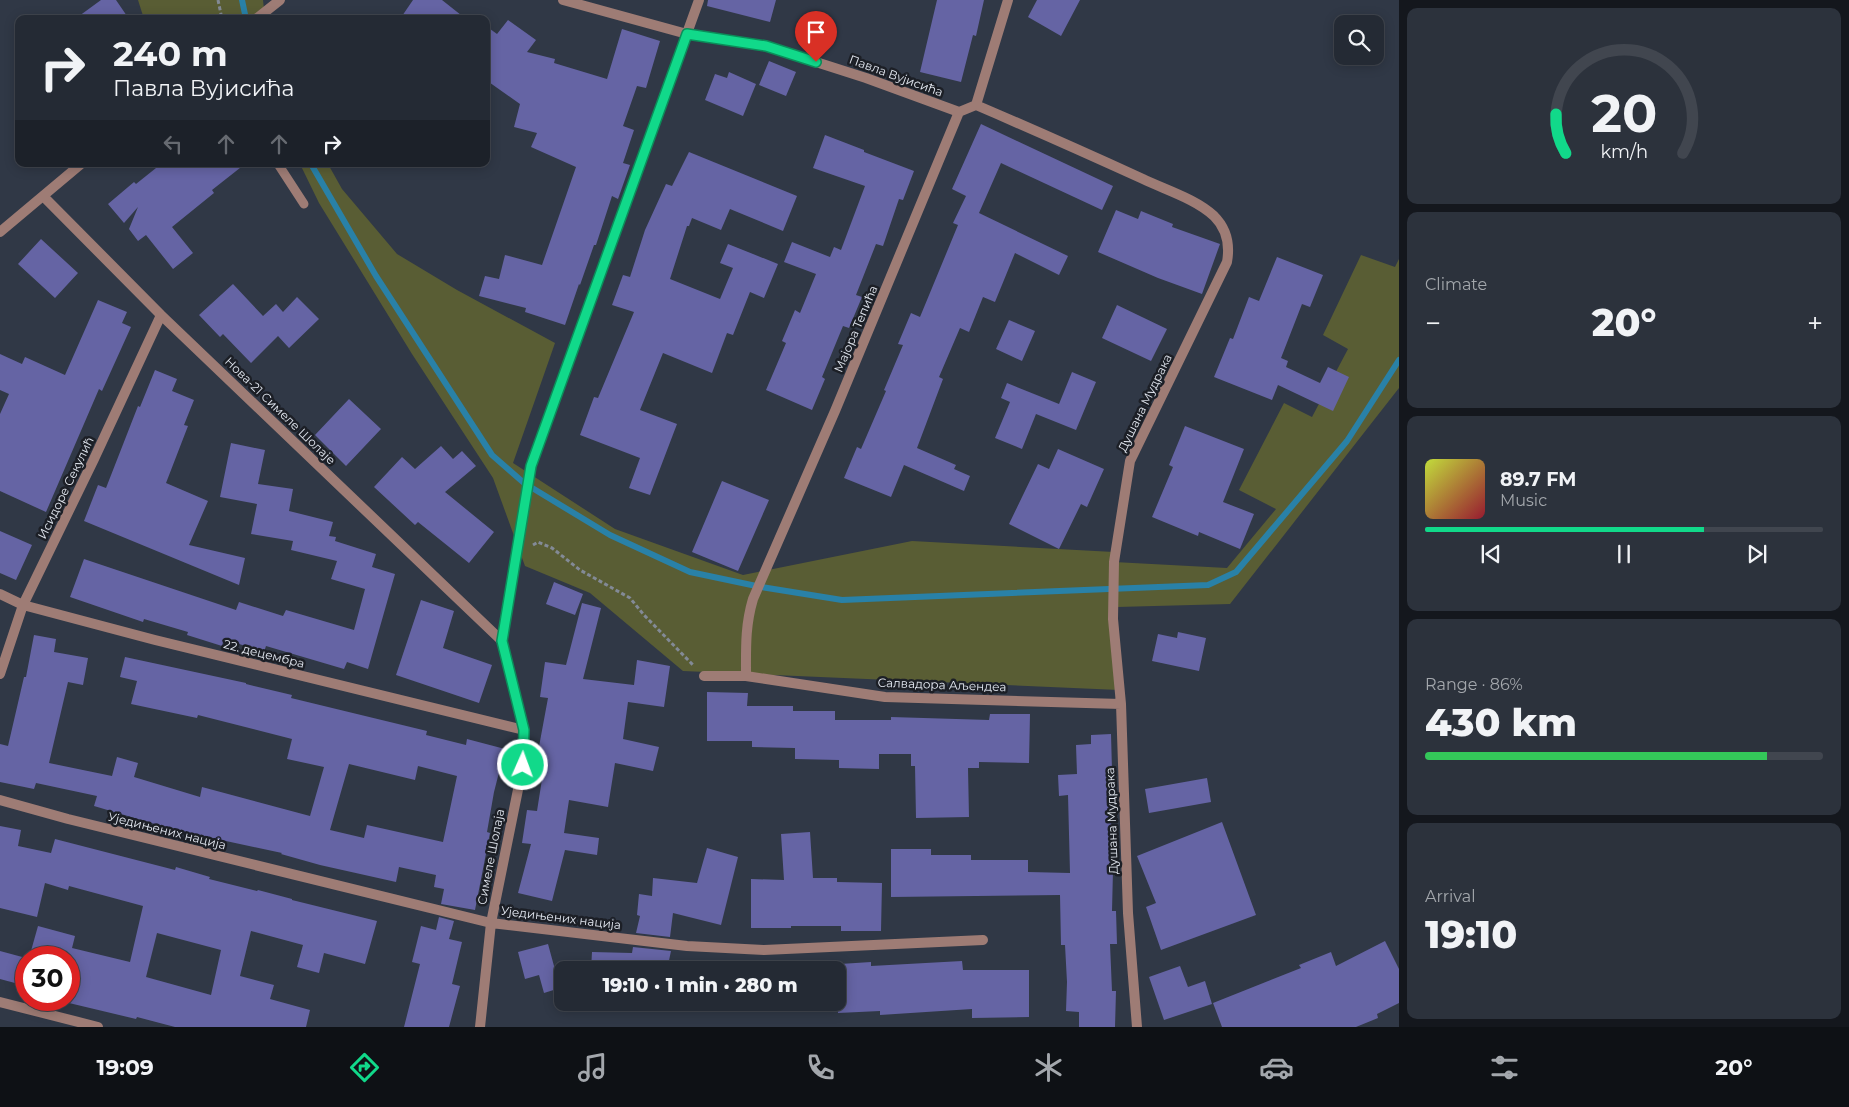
<!DOCTYPE html>
<html lang="en">
<head>
<meta charset="utf-8">
<style>
  body { margin:0; font-family:Montserrat,sans-serif; background:#2c323c; color:#f1f3f6; height:100vh; display:flex; flex-direction:column; font-size:19px; white-space:nowrap }
  * { box-sizing:border-box; margin:0 }
  p { font-size:16px; color:#a3a7ac }
  .icon { flex:none; width:28px; height:28px; fill:none; stroke:currentColor; stroke-width:2; stroke-linecap:round; stroke-linejoin:round }
  .map { position:relative; flex:1; overflow:hidden }
  .sheet { display:flex; flex-direction:column; gap:8px; padding:8px; background:#14171d; width:450px }
  .sheet>* { flex:none }
  .top-card { position:absolute; left:15px; top:15px; width:475px; height:152px; border-radius:10px; box-shadow:0 2px 12px #0003,0 0 0 1px #41464f; background:#242a34; color:#f1f3f6; overflow:hidden }
  .controls { position:absolute; left:1334px; top:15px; display:grid; gap:10px }
  .controls a { display:grid; place-items:center; width:50px; height:50px; border-radius:10px; background:#242a34; box-shadow:0 2px 12px #0003,0 0 0 1px #41464f; font-size:25px }
  .speed { position:absolute; left:15px; top:946px; display:flex; gap:10px; font-size:25px; font-weight:700; text-align:center }
  .speed>* { display:grid; place-content:center; width:65px; height:65px; border-radius:50%; background:#242a34; box-shadow:0 2px 12px #0003,0 0 0 1px #41464f; line-height:1 }
  .speed .limit { border:8px solid #d22; background:#fff; color:#111 }
  .pin { position:absolute; display:grid; place-items:center; width:42px; height:42px; color:#fff; margin:-51px -21px; border-radius:50% 50% 50% 0; rotate:-45deg; box-shadow:0 0 5px #0007 }
  .pin .icon { rotate:45deg }
  .me { position:absolute; width:55px; margin:-28px; rotate:2deg; stroke-linejoin:round; filter:drop-shadow(0 0 4px #0008) }
  .turn { display:flex; align-items:center; gap:18px; height:105px; padding:0 15px; font-size:22px }
  .turn .icon { width:65px; height:65px; stroke-width:2.5 }
  .turn b { display:block; font-size:35px; line-height:42px }
  .lanes { display:flex; align-items:center; height:48px; padding:0 15px; background:#0003; justify-content:center; gap:25px; direction:ltr }
  .lanes .off { opacity:.35 }
  .big { font-size:38px; font-weight:800; line-height:1.1 }
  .sheet .widget { flex:1; display:flex; flex-direction:column; justify-content:center; gap:8px; min-width:0; padding:0 18px; border-radius:10px; background:#2c323c }
  .sheet .dial { align-items:center; gap:0 }
  .dial svg { height:130px; overflow:visible; fill:none; stroke:#41464f; stroke-width:7; stroke-linecap:round; text-anchor:middle }
  .dial text { fill:#f1f3f6; stroke:none }
  .song { display:flex; align-items:center; gap:15px }
  .cover { width:60px; height:60px; border-radius:8px; background:linear-gradient(135deg,hsl(70 70% 55%),hsl(350 70% 35%)) }
  .played { height:5px; border-radius:2px; background:linear-gradient(90deg,#11d98a 70%,#41464f 70%) }
  .keys { display:flex; justify-content:space-around; direction:ltr }
  .heat { display:flex; justify-content:space-between; align-items:center; font-size:28px; direction:ltr }
  .charge { height:8px; border-radius:4px; background:linear-gradient(90deg,#34c759 86%,#41464f 0) }
  .trip { position:absolute; left:554px; top:961px; width:292px; height:50px; border-radius:10px; background:#242a34; box-shadow:0 2px 12px #0003,0 0 0 1px #41464f; font-weight:800; line-height:50px; text-align:center }
  .dock { display:flex; height:80px; justify-content:space-around; align-items:center; background:#0e1115; color:#a3a7ac }
  .dock .icon { width:35px; height:35px }
  .dock .on { color:#11d98a }
  .dock b { font-size:22px; color:#f1f3f6 }
  main { display:flex; flex:1; min-height:0 }
  .map>svg:first-child { display:block }
</style>
</head>
<body>
<main>
<div class="map">
<svg width="1399" height="1027" viewBox="0 0 1399 1027">
  <rect width="100%" height="100%" fill="#303846"/>
  <path fill="#595d34" d="M138 0H263L265 19H144Z
    M300 164H328L342 189 397 254 457 290 555 343 513 463 615 529 743 575 912 541 1114 552V562L1227 568 1276 509 1239 490 1284 403 1312 417 1348 349 1323 335 1361 255 1395 267 1399 259V388L1230 604 1117 607 1119 690 683 671 590 593 525 566 493 478 412 354 319 203Z"/>
  <g fill="none" stroke-linecap="round" stroke-linejoin="round">
    <path stroke="#2981a7" stroke-width="6" d="M242 0 246 19
      M311 164 376 276 492 455 524 483 610 535 690 572 761 587 842 600 1208 585 1236 572 1347 441 1399 360"/>
  </g>
  <path fill="#6564a4" fill-rule="evenodd" d="M101 0H116L129 19H75Z
    M413 0H442L466 19H400Z
    M708 0H776L770 22 707 6Z
    M937 0H984L976 36 973 35 961 82 920 72Z
    M1037 0H1080L1061 36 1028 17Z
    M508 20 536 40 527 52 555 59 554 63 607 79 622 29 660 41 646 88 637 86 623 126 634 130 623 163 630 165 618 199 612 196 596 245H594L580 285 579 284 565 325 525 312 526 308 479 296 485 276 499 279 505 255 542 265 576 167 531 147 537 133 514 127 520 104 486 80V26L497 34Z
    M769 61 796 72 786 96 759 85Z
    M729 72 756 84 743 116 705 100 715 74 727 78Z
    M981 124 1113 186 1102 210 1001 163 979 213 1068 256 1059 275 1015 253 995 302 983 297 969 332 960 328 939 377 943 379 917 448 956 465 954 469 970 476 964 491 904 465 891 497 844 478 857 447 861 449 886 391 884 390 903 345 898 344 911 313 920 317 958 225 953 223 966 196 952 189Z
    M825 135 864 150V152L914 171 903 200 899 199 883 246 876 244 856 295 862 297 849 328 843 326 822 377 825 379 812 410 766 390 786 343 782 341 795 310 800 313 816 274 784 262 792 242 830 257 834 247 841 250 865 186 813 168Z
    M689 152 797 196 783 231 730 209 721 230 692 218 689 226H687L670 279 720 299 733 268 720 263 728 244 778 264 764 298 750 292 733 335 727 333 712 373 663 353 640 410 677 424 650 495 629 488 640 458 580 435 594 397 598 398 634 312 612 305 623 275 630 277 645 230 666 184 672 186Z
    M161 164H245L212 190 214 193 172 227 193 253 173 269 146 235 138 241 129 229 138 207 124 223 108 204 134 182 136 184Z
    M1116 210 1138 219 1141 211 1173 224 1172 227 1220 244 1202 294 1158 278 1098 252Z
    M41 239 78 273 55 298 18 264Z
    M1277 257 1323 275 1310 307 1302 304 1281 358 1288 361 1286 367 1320 383 1328 367 1349 377 1333 411 1278 385 1272 400 1214 377 1230 338 1233 339 1249 297 1259 301Z
    M233 284 263 316 276 304 283 312 297 297 319 319 289 348 278 336 251 363 223 334 220 337 199 315Z
    M98 300 127 312 122 323 131 327 102 391 99 389 46 512 0 491V414L9 394 0 390V354L22 364 25 357 65 375Z
    M1117 305 1167 329 1151 361 1102 338Z
    M1009 320 1035 331 1022 361 996 349Z
    M155 370 177 379 172 391 194 400 184 425 188 426 166 483 208 501 189 545 245 558 239 585 84 521 98 485 106 488 138 406 140 407Z
    M1072 372 1096 382 1076 430 1036 414 1022 449 995 438 1010 402 1001 398 1007 383 1059 404Z
    M349 399 381 429 346 466 315 435Z
    M1185 426 1244 449 1223 502 1254 514 1240 549 1199 532 1198 536 1152 517 1173 467 1169 465Z
    M231 443 265 450 258 484 293 489 289 511 333 522 329 536 336 537 335 541 376 554 372 567 395 574 368 669 347 662 344 669 266 646 264 652 224 639 222 646 187 635 188 632 144 619 143 622 70 597 84 559 236 610 239 602 283 616 286 610 354 630 365 589 331 579 337 561 291 550 293 541 251 534 257 504 220 497Z
    M441 446 453 459 462 451 476 466 445 492 494 532 469 563 418 522 415 525 374 487 402 457 415 469Z
    M1058 449 1104 469 1087 507 1081 504 1059 549 1009 524 1038 464 1049 469Z
    M722 481 769 500 738 571 692 552Z
    M0 531 32 545 16 580 0 573Z
    M554 582 583 594 575 615 546 604Z
    M421 600 454 611 443 648 492 665 479 703 396 675Z
    M582 603 601 608 583 679 634 685 637 660 670 666 664 707 628 702 623 739 659 747 653 771 615 763 608 807 569 800 564 833 599 838 597 855 565 850 552 901 518 893 531 844 522 843 527 810 537 811 546 754 538 752 548 698 540 697 545 662 566 665Z
    M1178 632 1206 638 1199 671 1152 661 1158 634 1177 638Z
    M34 635 56 639 54 652 88 658 83 685 68 682 49 763 112 776 117 757 138 763 134 777 200 797 202 787 310 816 324 767 287 759 292 739 198 715 197 718 131 704 137 681 120 677 125 657 246 683V684L292 695 291 698 427 731 426 735 466 745 467 739 505 749 494 792 487 832 490 833 475 910 441 904 444 889 434 887 436 875 399 867 396 882 320 865 281 854 282 853 175 830 94 806 97 796 36 783 34 789 0 782V744L8 746 24 677H26ZM349 764 415 780 418 766 457 776 443 842 367 825 364 838 330 830Z
    M707 692 748 693 747 706H793V711H835V720H891V717L989 720 990 714H1030L1029 763 979 762V768H968L969 817 916 818 915 766H911V754H879V769L839 768V760L795 759V748L752 747V741H707Z
    M1111 734 1112 770 1109 771 1113 870 1112 911H1116L1117 944H1110L1112 991H1116L1115 1027H1079V1012L1066 1011 1067 982 1065 945H1061L1060 895 891 897V849H931V855H971V860H1028V872L1070 873 1068 795 1059 796 1058 775 1077 774 1076 745 1091 744V735Z
    M1207 778 1211 802 1149 813 1145 789Z
    M1222 822 1256 915 1161 950 1146 907 1156 903 1137 856Z
    M0 826 21 830 18 846 51 853 55 839 175 870 176 867 210 877 209 879 257 891 258 890 292 899V900L377 921 365 964 324 953 319 973 297 967 303 945 251 931 240 976 274 985 270 999 310 1010 306 1027H175L137 1017 136 1019 69 1003V958H29L38 926 75 936 72 948 130 962 143 906 69 886 68 890 45 883 37 917 0 908ZM157 933 221 950 211 995 146 977Z
    M810 832 813 878H837V882L882 883 881 931H841V926H791V928H751V879L784 880 781 834Z
    M707 848 738 857 721 925 673 913 670 937 636 933 640 916 637 915 639 894 652 896 653 878 697 883Z
    M439 917 454 921 449 939 462 942 452 984 460 986 449 1027H404L420 964 412 962 421 926 436 930Z
    M1385 941 1399 969V1003L1377 1014 1378 1018 1356 1027H1222L1213 1003 1301 968 1299 965 1331 952 1336 966Z
    M548 944 560 988 544 993 539 975 525 979 518 952Z
    M633 947 671 951 667 970H591L592 952 632 953Z
    M0 951 26 958V986L0 979Z
    M962 961 963 970H1029V1017L972 1018V1009L880 1015V1011L838 1013V967H839L840 964 871 962V966Z
    M1180 966 1188 987 1205 981 1212 1004 1164 1020 1149 977Z"/>
  <g fill="none" stroke-linecap="round" stroke-linejoin="round">
    <path stroke="#838a96" stroke-width="3" stroke-dasharray="4 2.5" stroke-linecap="butt" d="M218 0 222 19
      M533 545 538 542 552 548 580 570 630 598 644 615 693 665"/>
    <path stroke="#9e7c75" stroke-width="9" d="M278 164 304 204"/>
    <path stroke="#9e7c75" stroke-width="10" d="M563 0 687 34 766 46 866 78 959 112
      M256 19 280 0
      M976 105C1032 129 1088 154 1143 179 1166 190 1196 199 1214 216 1227 229 1230 245 1227 262L1130 461 1114 562 1113 619 1121 704 1128 913 1137 1027
      M43 196 161 315 502 641
      M0 232 81 164
      M0 594 23 605 155 640 524 730
      M0 674 23 605 94 459 161 315
      M704 676H746L885 697 1121 704
      M746 676C746 648 745 626 753 599L835 411 959 112 976 105 1008 0
      M0 800 68 819 491 923 687 946 764 950 983 940
      M0 1002 98 1027
      M480 1027 491 923 523 765 524 730 502 641 531 466 699 0"/>
  </g>
  <g fill="none" stroke-linecap="round" stroke-linejoin="round">
    <defs>
      <path id="route" d="M523 765 524 730 502 641 531 466 687 34 766 46 816 62"/>
    </defs>
    <use href="#route" stroke="#0b8d5a" stroke-width="12"/>
    <use href="#route" stroke="#11d98a" stroke-width="9"/>
  </g>
  <g text-anchor="middle" stroke-width="5" stroke-linejoin="round" paint-order="stroke">
    <g font-size="12" fill="#e3e8f1" stroke="#1c1f26">
      <text transform="translate(896 76) rotate(20)" y="4">Павла Вујисића</text>
      <text transform="translate(856 329) rotate(-67)" y="4">Мајора Тепића</text>
      <text transform="translate(1145 403) rotate(-64)" y="4">Душана Мудрака</text>
      <text transform="translate(280 411) rotate(44)" y="4">Нова-21 Симеле Шолаје</text>
      <text transform="translate(66 488) rotate(-64)" y="4">Исидоре Секулић</text>
      <text transform="translate(264 654) rotate(14)" y="4">22. децембра</text>
      <text transform="translate(942 685) rotate(2)" y="4">Салвадора Аљендеа</text>
      <text transform="translate(1112 821) rotate(-92)" y="4">Душана Мудрака</text>
      <text transform="translate(167 831) rotate(14)" y="4">Уједињених нација</text>
      <text transform="translate(491 857) rotate(-79)" y="4">Симеле Шолаја</text>
      <text transform="translate(561 918) rotate(7)" y="4">Уједињених нација</text>
    </g>
  </g>
</svg>
<div class="controls">
<a><svg class="icon" aria-label="search" viewBox="0 0 24 24"><circle cx="10" cy="10" r="6"/><path d="M15 15l6 6"/></svg></a>
</div>
<div class="speed"><div class="limit">30</div></div>
<div class="pin" style="left:816px;top:62px;background:#d93025"><svg class="icon" aria-label="arrive" viewBox="0 0 24 24"><path d="M6 21V4h12l-3 4 3 4H6"/></svg></div>
<svg class="me" style="left:523px;top:765px" viewBox="-20 -20 40 40"><circle r="17" fill="#11d98a" stroke="#fff" stroke-width="3"/><path d="M0-11L8 9 0 5-8 9z" fill="#fff"/></svg>
<div class="trip">19:10 · 1 min · 280 m</div>
<div class="top-card">
<div class="turn"><svg class="icon" aria-label="right" viewBox="0 0 24 24"><path d="M7 20v-9h11M14 6l5 5-5 5"/></svg><div><b>240 m</b>Павла Вујисића</div></div>
<div class="lanes"><svg class="icon off" aria-label="left" viewBox="0 0 24 24"><path d="M17 20v-9H6M10 6l-5 5 5 5"/></svg><svg class="icon off" aria-label="ahead" viewBox="0 0 24 24"><path d="M12 20V5M6 11l6-6 6 6"/></svg><svg class="icon off" aria-label="ahead" viewBox="0 0 24 24"><path d="M12 20V5M6 11l6-6 6 6"/></svg><svg class="icon" aria-label="right" viewBox="0 0 24 24"><path d="M7 20v-9h11M14 6l5 5-5 5"/></svg></div>
</div>
</div>
<section class="sheet">
<div class="widget dial"><svg viewBox="0 0 100 80">
<path d="M14 69A42 42 0 1 1 86 69"/>
<path d="M14 69A42 42 0 0 1 8 45" stroke="#11d98a"/>
<text x="50" y="56" font-size="32" font-weight="700">20</text>
<text x="50" y="72" font-size="11">km/h</text>
</svg></div>
<div class="widget"><p>Climate</p>
<div class="heat"><a>−</a><b class="big">20°</b><a>+</a></div>
</div>
<div class="widget">
<div class="song"><i class="cover"></i><div><b>89.7 FM</b><p>Music</p></div></div>
<div class="played"></div>
<div class="keys"><svg class="icon" aria-label="previous" viewBox="0 0 24 24"><path d="M18 5L8 12l10 7zM5 5v14"/></svg><svg class="icon" aria-label="pause" viewBox="0 0 24 24"><path d="M8 5v14M16 5v14"/></svg><svg class="icon" aria-label="next" viewBox="0 0 24 24"><path d="M6 5l10 7-10 7zM19 5v14"/></svg></div>
</div>
<div class="widget"><p>Range · 86%</p><b class="big">430 km</b><div class="charge"></div></div>
<div class="widget"><p>Arrival</p><b class="big">19:10</b></div>
</section>
</main>
<nav class="dock">
<b>19:09</b>
<svg class="icon on" aria-label="directions" viewBox="0 0 24 24"><path d="M12 3l9 9-9 9-9-9zM9 14v-3h6M13 9l2 2-2 2"/></svg>
<svg class="icon" aria-label="music" viewBox="0 0 24 24"><path d="M9 18V5l10-2v13"/><circle cx="6" cy="18" r="3"/><circle cx="16" cy="16" r="3"/></svg>
<svg class="icon" aria-label="phone" viewBox="0 0 24 24"><path d="M5 4h4l2 5-3 2q2 4 5 5l2-3 5 2v4C11 20 4 13 5 4z"/></svg>
<svg class="icon" aria-label="climate" viewBox="0 0 24 24"><path d="M12 3v18M4 7l16 10M4 17L20 7"/></svg>
<svg class="icon" aria-label="car" viewBox="0 0 24 24"><path d="M5 17H2v-5l4-1 3-4h7l3 4 3 1v5h-3M9 17h6M6 11h13"/><circle cx="7" cy="17" r="2"/><circle cx="17" cy="17" r="2"/></svg>
<svg class="icon" aria-label="filters" viewBox="0 0 24 24"><path d="M4 7h16M4 17h16"/><circle cx="9" cy="7" r="2"/><circle cx="15" cy="17" r="2"/></svg>
<b>20°</b>
</nav>
</body>
</html>
